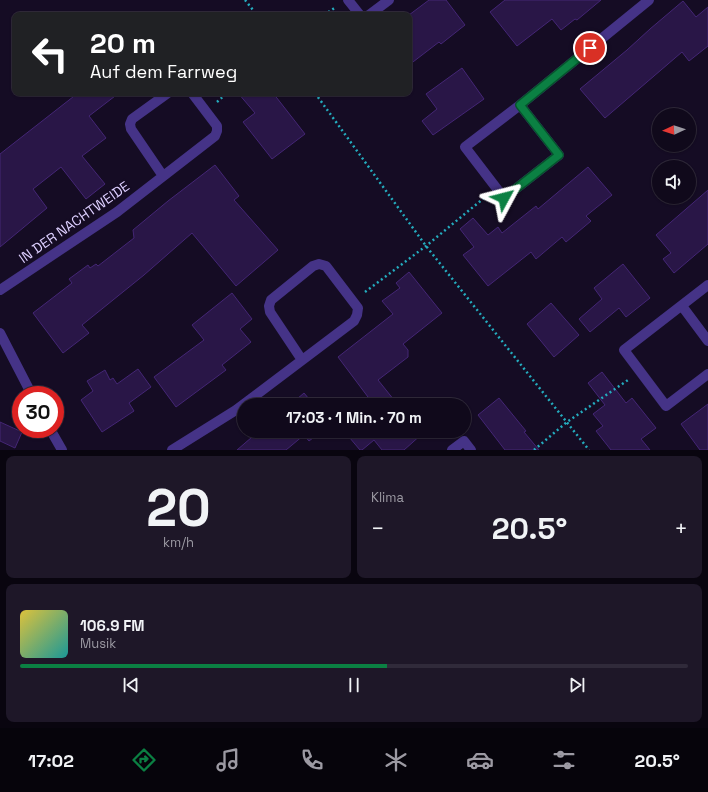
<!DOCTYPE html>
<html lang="de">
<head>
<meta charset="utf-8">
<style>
  body { margin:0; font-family:"Space Grotesk",sans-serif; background:#1e1728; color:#f1f3f6; height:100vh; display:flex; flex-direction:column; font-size:15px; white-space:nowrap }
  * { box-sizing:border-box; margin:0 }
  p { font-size:13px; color:#9c9aa3 }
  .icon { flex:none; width:22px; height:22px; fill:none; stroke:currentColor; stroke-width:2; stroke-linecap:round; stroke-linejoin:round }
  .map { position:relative; height:450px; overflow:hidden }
  .drawer { display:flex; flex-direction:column; gap:6px; padding:6px; background:#09050f; flex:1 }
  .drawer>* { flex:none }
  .guide { position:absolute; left:12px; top:12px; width:400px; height:84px; border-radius:8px; box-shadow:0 1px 3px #0004,0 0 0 1px #302a3a; background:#202124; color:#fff; overflow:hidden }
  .needle { width:26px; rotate:267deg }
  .fabs { position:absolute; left:652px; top:108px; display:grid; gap:8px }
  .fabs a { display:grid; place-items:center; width:44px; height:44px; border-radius:50%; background:#10091b; box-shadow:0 1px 3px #0004,0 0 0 1px #302a3a; font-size:20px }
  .speed { position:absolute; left:12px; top:386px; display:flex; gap:8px; font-size:20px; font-weight:700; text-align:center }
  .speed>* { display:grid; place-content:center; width:52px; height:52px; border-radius:50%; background:#10091b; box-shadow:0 1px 3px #0004,0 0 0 1px #302a3a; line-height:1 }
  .speed .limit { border:6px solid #d22; background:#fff; color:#111 }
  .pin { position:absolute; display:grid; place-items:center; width:34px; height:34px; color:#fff; margin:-17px; border:2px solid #fff; border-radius:50%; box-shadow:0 1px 4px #0007 }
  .me { position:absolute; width:44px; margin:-22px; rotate:52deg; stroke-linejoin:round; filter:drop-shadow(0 0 3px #0008) }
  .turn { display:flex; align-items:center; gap:14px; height:84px; padding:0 12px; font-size:18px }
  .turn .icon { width:52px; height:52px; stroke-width:2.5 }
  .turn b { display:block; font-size:28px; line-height:34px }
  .big { font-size:30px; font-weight:700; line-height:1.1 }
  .drawer .tile { flex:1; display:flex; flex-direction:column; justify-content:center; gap:6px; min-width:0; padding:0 14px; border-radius:8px; background:#1e1728 }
  .drawer .dial { align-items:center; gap:0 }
  .dial b { font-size:52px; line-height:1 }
  .song { display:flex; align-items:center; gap:12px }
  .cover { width:48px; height:48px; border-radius:6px; background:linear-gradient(135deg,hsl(50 70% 55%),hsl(180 70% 35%)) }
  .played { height:4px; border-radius:2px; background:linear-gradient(90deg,#0b8043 55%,#302a3a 55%) }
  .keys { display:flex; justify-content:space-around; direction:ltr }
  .heat { display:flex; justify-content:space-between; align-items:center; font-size:22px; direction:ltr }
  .drawer .tiles { flex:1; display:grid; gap:6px; grid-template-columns:1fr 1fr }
  .tile:last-child { grid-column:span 2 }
  .trip { position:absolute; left:237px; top:398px; width:234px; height:40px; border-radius:20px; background:#10091b; box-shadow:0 1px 3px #0004,0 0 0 1px #302a3a; font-weight:700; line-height:40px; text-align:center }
  .dock { display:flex; height:64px; justify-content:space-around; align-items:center; background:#06040b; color:#9c9aa3 }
  .dock .icon { width:28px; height:28px }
  .dock .selected { color:#0b8043 }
  .dock b { font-size:18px; color:#f1f3f6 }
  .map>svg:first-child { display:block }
</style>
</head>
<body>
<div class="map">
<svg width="708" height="450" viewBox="0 0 708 450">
  <rect width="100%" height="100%" fill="#150c24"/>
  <path fill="#291647" stroke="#442675" d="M429 0H446L465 25 441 44 439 42 409 65V15Z
    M505 0H601L577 20 575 19 561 30 552 19 517 46 490 12Z
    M683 1 696 17 708 7V46L689 61 682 52 605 118 580 89 627 50 650 29Z
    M462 68 484 99 433 135 422 121 437 109 426 94Z
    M78 93H119L89 116 106 138 82 156 105 184 86 199 61 167 33 189 47 208 0 247V154Z
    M238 93H273L305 134 272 159 243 122 255 113Z
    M215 165 239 196 234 200 278 250 236 286 192 233 144 275 82 325 89 333 63 353 33 313 72 283 69 279 88 265 90 268 96 264 98 266 134 238 133 230 168 201Z
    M588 167 612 195 586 216 591 221 566 242 562 237 536 259 531 252 488 286 463 255 474 247 460 229 473 218 488 235 498 227 502 233 536 206 538 209Z
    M708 190V244L674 273 663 259 671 253 656 235Z
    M623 264 650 298 626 317 619 308 590 332 579 319 602 299 594 288Z
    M409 272 442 313 403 344 408 350V357L378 380 398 405H374L338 357 393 314 382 301 400 288 396 283Z
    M232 293 252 319 240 329 251 342 222 365 226 370 176 407 154 377 204 340 192 325Z
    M551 303 579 335 554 357 527 324Z
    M138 369 151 387 129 403 134 411 102 432 81 400 93 391 87 381 105 370 110 380 113 378 117 384Z
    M602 372 626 403 632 398 656 428 641 439 650 450H611L596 431 603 426 593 414 605 405 588 383Z
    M304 393 314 405H290Z
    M499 398 526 431 524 432 539 450H505L478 415Z
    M708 404V450H700L681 424Z
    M0 422 22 432 15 448 0 441Z
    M259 431H322L309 441 304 435 286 450H237Z
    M344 431H420L422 434 404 450H382L374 440 362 450H360Z"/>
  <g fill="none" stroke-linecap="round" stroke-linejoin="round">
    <path stroke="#24acbe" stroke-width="2.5" stroke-dasharray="2 3" stroke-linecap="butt" d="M245 0 257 15
      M324 15 336 7
      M315 93 426 246 589 450
      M217 102 227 93
      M365 292 426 246 484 198
      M534 450 567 422 628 380"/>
    <path stroke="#453387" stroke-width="10" d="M348 0 360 15
      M369 15 389 0
      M520 105 559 155 504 198 465 147Z
      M520 105 649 0
      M163 176 131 129 130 124 132 119 168 93
      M708 285 624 350 666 406 708 374
      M0 290 117 212 215 136 217 131V126L192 93
      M682 306 708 341
      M0 333 32 395
      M50 429 62 450
      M172 450 236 410 354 321 357 315 358 308 326 266 319 264 313 266 271 300 269 306 270 312 302 360
      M452 450 464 441 471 450"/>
  </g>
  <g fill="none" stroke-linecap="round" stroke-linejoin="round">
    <defs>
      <path id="route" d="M504 198 559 155 520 105 590 48"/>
    </defs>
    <use href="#route" stroke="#07532c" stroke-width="10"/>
    <use href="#route" stroke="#0b8043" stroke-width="7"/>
  </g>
  <g text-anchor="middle" stroke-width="4" stroke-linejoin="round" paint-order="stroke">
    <g font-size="14" fill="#ddcfff" stroke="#150c24">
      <text transform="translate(74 222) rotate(-35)" y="5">IN DER NACHTWEIDE</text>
    </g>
  </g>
</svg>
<div class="fabs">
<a><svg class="needle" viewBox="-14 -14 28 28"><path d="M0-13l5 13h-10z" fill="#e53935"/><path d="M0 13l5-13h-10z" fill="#9c9aa3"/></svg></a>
<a><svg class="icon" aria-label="sound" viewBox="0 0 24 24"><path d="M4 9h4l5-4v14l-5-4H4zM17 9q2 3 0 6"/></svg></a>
</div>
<div class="speed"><div class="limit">30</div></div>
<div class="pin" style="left:590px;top:48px;background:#d93025"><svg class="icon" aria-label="arrive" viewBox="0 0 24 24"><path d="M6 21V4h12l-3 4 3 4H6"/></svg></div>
<svg class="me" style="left:504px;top:198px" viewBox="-20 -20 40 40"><path d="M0-17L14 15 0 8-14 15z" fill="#0b8043" stroke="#fff" stroke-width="4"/></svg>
<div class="trip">17:03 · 1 Min. · 70 m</div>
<div class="guide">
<div class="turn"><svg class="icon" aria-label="left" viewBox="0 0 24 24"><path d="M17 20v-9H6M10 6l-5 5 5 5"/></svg><div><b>20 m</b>Auf dem Farrweg</div></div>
</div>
</div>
<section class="drawer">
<div class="tiles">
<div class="tile dial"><b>20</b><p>km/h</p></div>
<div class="tile"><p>Klima</p>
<div class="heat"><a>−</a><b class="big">20.5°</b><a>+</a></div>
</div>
<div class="tile">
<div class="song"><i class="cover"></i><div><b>106.9 FM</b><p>Musik</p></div></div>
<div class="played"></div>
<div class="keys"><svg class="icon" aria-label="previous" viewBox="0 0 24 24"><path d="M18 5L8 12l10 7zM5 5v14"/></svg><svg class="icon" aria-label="pause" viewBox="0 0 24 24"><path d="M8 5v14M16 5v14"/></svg><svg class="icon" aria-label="next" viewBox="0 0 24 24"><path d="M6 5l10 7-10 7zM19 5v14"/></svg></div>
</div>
</div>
</section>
<nav class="dock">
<b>17:02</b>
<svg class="icon selected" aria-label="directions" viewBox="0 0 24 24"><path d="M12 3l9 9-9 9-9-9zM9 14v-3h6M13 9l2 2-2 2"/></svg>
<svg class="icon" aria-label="music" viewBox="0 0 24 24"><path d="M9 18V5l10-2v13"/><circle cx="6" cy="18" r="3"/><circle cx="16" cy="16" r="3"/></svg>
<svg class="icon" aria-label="phone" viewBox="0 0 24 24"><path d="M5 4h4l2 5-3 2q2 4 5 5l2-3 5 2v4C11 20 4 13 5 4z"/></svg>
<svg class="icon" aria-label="climate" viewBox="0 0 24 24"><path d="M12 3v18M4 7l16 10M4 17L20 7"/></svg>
<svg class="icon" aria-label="car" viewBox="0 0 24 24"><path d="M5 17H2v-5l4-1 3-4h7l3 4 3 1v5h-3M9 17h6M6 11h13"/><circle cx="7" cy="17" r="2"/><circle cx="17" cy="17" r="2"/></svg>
<svg class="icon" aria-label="filters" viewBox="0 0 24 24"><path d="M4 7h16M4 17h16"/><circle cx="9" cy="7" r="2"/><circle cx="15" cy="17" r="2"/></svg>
<b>20.5°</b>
</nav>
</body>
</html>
